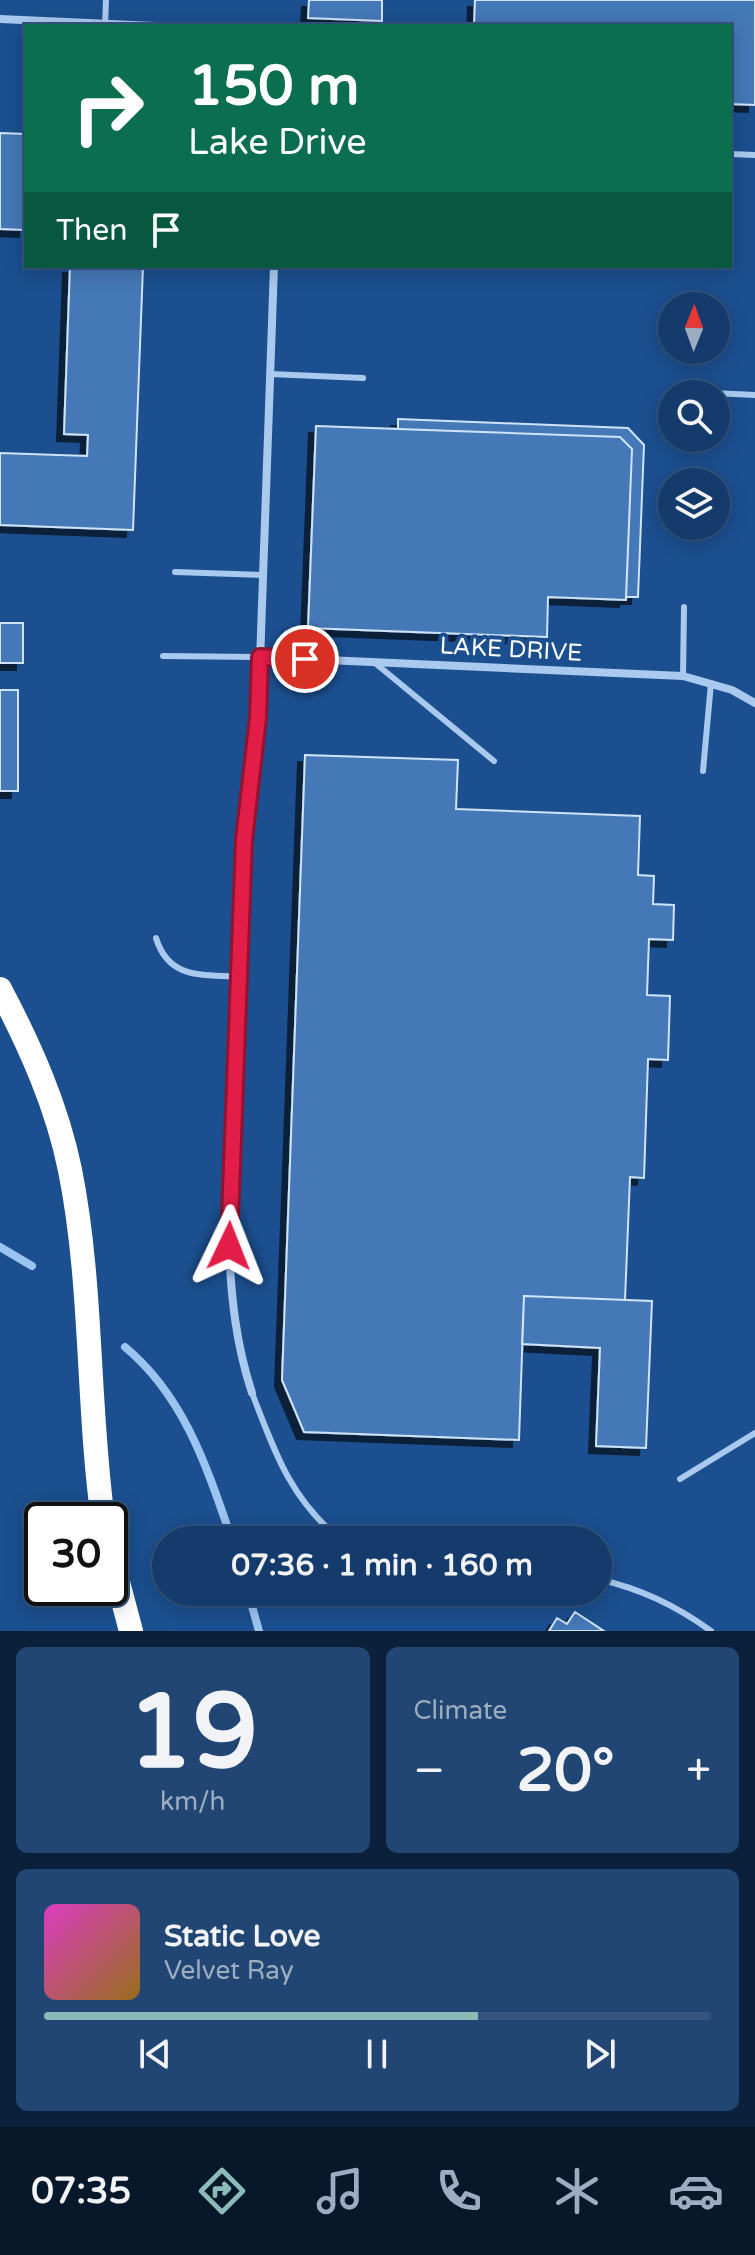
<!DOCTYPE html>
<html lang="en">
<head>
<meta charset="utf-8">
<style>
  body { margin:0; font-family:"Varela Round",sans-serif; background:#214673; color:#f1f3f6; height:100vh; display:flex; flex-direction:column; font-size:30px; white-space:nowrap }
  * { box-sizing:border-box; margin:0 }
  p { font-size:26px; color:#9dadc1 }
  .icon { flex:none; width:44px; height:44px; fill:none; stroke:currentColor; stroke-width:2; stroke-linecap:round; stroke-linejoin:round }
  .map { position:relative; height:1631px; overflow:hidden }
  .side { display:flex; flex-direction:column; gap:16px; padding:16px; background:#0b203b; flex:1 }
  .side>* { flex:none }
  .guide { position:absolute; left:24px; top:24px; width:708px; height:244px; border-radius:0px; box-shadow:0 4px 20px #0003,0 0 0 2px #33557e; background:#0b6e4f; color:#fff; overflow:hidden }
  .needle { width:52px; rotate:1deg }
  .tools { position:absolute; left:658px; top:292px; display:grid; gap:16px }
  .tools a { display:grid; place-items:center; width:72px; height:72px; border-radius:50%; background:#143b6b; box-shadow:0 4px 20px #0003,0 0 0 2px #33557e; font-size:40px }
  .speed { position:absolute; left:24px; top:1502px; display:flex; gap:16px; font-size:40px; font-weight:700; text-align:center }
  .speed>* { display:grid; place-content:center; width:104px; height:104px; border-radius:50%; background:#143b6b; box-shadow:0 4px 20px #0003,0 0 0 2px #33557e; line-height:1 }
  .speed .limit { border:4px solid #111; border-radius:12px; background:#fff; color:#111 }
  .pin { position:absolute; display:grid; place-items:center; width:68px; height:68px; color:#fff; margin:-34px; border:4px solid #fff; border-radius:50%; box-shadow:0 2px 8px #0007 }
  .me { position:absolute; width:88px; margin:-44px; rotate:2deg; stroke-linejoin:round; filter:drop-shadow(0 0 6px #0008) }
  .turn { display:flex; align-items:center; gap:28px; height:168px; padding:0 32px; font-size:36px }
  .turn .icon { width:104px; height:104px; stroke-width:2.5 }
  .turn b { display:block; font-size:56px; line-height:68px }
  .then { display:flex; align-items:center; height:76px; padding:0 32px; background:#0003; gap:16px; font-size:30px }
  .big { font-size:60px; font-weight:700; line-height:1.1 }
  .side .widget { flex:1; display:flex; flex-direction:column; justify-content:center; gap:12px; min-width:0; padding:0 28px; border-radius:12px; background:#214673 }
  .side .dial { align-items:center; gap:0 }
  .dial b { font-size:104px; line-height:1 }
  .song { display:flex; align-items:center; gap:24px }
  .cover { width:96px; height:96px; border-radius:12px; background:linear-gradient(135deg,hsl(310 70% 55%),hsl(40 70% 35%)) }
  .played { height:8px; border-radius:4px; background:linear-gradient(90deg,#8bbbb9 65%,#33557e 65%) }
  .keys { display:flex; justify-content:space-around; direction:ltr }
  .heat { display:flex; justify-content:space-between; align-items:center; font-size:44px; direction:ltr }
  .side .tiles { flex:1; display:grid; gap:16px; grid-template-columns:1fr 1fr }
  .widget:last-child { grid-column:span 2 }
  .trip { position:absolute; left:152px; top:1526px; width:460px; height:80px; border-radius:40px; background:#143b6b; box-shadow:0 4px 20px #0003,0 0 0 2px #33557e; font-weight:700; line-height:80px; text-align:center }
  .tabs { display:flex; height:128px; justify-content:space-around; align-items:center; background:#08182b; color:#9dadc1 }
  .tabs .icon { width:56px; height:56px }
  .tabs .active { color:#8bbbb9 }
  .tabs b { font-size:36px; color:#f1f3f6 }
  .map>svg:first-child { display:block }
</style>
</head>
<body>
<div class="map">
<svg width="755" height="1631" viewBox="0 0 755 1631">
  <defs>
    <filter id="shadow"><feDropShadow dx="-7" dy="7" stdDeviation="0" flood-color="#0009"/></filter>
  </defs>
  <rect width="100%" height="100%" fill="#1b4f8f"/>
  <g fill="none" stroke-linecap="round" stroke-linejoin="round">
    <path stroke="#9cc4f0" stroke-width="8" d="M0 1247 32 1266
      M125 1347C185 1397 207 1468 232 1540
      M248 1592 259 1631"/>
  </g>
  <path fill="#4478b7" stroke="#cfe3fa" stroke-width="2" filter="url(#shadow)" d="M309 0H382V21L308 18Z
    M475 0H755V105L730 104V26H474Z
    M0 133 26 134V230L0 229Z
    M70 266H143L133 530 0 525V453L87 456 88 435 64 434Z
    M398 419 628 428 644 445 638 597H626L632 449 620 437 398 429Z
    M316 426 620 437 632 449 626 600 548 597 547 637 308 628Z
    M0 623H23V663H0Z
    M0 690H18V791H0Z
    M305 755 458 760 456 809 640 816 638 875 654 876 653 904 674 905 673 940 649 939 647 995 670 996 668 1060 648 1059 644 1178 630 1177 625 1300 524 1296 519 1440 304 1432 282 1380Z
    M524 1296 652 1301 646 1448 596 1446 600 1348 522 1344Z
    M575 1612 604 1631H549L557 1618 567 1624Z"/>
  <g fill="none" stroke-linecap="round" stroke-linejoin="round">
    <path stroke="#a9c9ee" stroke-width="6" d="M105 26 106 0
      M730 154 755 155
      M270 374 363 378
      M692 392 755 395
      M175 572 263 575
      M163 656 260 657
      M375 663 494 761
      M683 676 684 607
      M703 771 711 683
      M156 938C169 980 202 974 239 977
      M252 1393C275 1452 290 1499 341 1540
      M680 1479 755 1433
      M598 1579C641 1589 675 1605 711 1631"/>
    <path stroke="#a9c9ee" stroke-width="8" d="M0 19 155 26
      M260 657 683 676 732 690 755 703
      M252 1393C236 1344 231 1298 229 1246L244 840 258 718 274 266"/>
    <path stroke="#fff" stroke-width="24" d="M0 989C30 1046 57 1106 70 1170 93 1285 87 1404 103 1520
      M110 1552 131 1631"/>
  </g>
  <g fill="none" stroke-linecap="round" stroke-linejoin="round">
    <defs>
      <path id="route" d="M229 1246 244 840 258 718 260 657 305 659"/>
    </defs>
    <use href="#route" stroke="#92132f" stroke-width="20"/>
    <use href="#route" stroke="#e11d48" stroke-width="14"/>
  </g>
  <g text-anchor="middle" stroke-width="8" stroke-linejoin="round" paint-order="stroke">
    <g font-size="24" fill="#fff" stroke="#1b4f8f">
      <text transform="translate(511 649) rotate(3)" y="8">LAKE DRIVE</text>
    </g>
  </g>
</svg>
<div class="tools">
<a><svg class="needle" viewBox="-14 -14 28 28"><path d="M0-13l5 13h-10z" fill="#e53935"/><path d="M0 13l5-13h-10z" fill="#9dadc1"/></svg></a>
<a><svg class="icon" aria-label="search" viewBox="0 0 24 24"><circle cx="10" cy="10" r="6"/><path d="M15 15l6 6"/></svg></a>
<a><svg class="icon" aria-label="layers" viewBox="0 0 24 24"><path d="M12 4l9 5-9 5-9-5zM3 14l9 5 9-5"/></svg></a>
</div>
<div class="speed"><div class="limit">30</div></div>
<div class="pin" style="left:305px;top:659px;background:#d93025"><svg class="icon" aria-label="arrive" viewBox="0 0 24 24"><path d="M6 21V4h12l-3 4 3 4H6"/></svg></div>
<svg class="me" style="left:229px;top:1246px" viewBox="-20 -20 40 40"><path d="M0-17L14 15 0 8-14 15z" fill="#e11d48" stroke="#fff" stroke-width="4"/></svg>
<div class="trip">07:36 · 1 min · 160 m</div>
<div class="guide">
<div class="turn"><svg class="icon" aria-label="right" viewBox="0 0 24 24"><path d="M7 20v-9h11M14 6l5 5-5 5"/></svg><div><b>150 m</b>Lake Drive</div></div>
<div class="then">Then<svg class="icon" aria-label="arrive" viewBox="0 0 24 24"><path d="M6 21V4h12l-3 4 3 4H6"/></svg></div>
</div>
</div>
<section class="side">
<div class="tiles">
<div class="widget dial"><b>19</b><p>km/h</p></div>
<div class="widget"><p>Climate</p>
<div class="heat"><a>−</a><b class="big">20°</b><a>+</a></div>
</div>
<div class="widget">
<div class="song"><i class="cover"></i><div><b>Static Love</b><p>Velvet Ray</p></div></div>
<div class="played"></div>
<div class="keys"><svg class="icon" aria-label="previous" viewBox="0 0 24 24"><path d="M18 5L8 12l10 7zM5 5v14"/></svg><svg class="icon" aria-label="pause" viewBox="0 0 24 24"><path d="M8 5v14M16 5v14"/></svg><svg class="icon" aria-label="next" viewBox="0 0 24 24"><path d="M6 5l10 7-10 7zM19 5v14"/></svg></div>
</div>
</div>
</section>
<nav class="tabs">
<b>07:35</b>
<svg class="icon active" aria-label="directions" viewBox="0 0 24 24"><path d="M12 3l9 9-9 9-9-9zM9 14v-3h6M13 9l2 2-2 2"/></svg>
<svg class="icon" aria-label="music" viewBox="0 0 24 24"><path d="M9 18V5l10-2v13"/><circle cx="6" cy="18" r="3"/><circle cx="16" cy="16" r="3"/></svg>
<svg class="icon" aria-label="phone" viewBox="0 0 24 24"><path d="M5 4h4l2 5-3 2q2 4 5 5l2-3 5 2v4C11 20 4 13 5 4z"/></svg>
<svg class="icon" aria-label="climate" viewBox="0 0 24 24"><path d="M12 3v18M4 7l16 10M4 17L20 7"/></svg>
<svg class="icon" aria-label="car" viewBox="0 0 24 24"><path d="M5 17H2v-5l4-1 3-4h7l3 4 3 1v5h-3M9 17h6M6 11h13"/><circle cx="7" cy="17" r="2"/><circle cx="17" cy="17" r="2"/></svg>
</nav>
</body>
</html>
